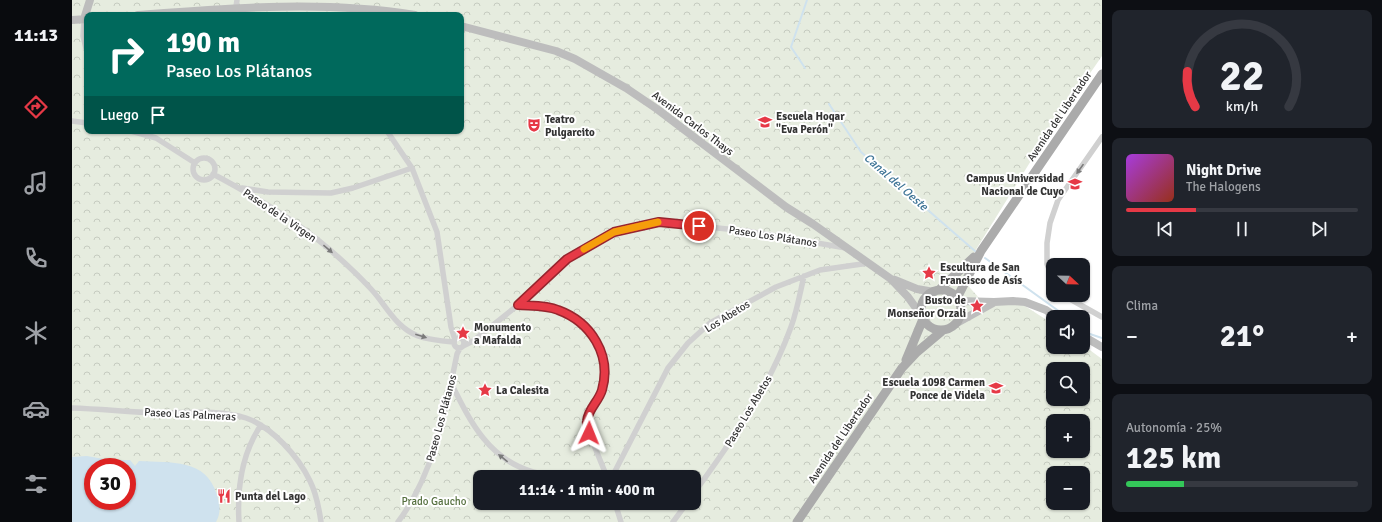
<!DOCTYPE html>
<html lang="es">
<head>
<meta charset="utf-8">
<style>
  body { margin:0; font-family:Signika,sans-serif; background:#20242c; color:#f1f3f6; height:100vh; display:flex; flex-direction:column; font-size:15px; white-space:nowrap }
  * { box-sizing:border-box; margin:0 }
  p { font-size:13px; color:#9ea1a6 }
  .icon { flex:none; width:22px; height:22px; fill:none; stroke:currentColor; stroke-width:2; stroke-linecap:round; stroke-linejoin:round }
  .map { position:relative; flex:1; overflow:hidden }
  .details { display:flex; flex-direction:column; gap:10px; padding:10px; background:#0d0f14; width:280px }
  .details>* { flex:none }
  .banner { position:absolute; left:12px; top:12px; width:380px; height:122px; border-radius:8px; box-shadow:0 1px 3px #0004; background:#00695c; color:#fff; overflow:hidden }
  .needle { width:26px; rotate:112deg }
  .controls { position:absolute; left:974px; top:258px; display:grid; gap:8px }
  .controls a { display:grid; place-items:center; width:44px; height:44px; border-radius:8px; background:#171b24; box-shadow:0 1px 3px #0004; font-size:20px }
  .speed { position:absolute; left:12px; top:458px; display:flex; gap:8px; font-size:20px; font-weight:700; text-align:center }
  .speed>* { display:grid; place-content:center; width:52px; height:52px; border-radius:50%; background:#171b24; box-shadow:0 1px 3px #0004; line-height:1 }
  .speed .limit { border:6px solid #d22; background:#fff; color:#111 }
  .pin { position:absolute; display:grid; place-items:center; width:34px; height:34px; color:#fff; margin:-17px; border:2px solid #fff; border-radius:50%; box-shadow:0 1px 4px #0007 }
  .me { position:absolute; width:44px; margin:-22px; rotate:2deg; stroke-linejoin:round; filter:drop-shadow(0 0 3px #0008) }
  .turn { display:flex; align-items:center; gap:14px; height:84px; padding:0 16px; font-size:18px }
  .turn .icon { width:52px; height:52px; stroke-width:2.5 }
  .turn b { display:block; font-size:28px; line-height:34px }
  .then { display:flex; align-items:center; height:38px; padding:0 16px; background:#0003; gap:8px; font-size:15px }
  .big { font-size:30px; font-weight:800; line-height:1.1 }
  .details .widget { flex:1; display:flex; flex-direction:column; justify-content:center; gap:6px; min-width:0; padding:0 14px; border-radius:8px; background:#20242c }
  .details .dial { align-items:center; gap:0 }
  .dial svg { height:104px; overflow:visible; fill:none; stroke:#363941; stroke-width:7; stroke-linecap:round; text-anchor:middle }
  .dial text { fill:#f1f3f6; stroke:none }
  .song { display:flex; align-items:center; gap:12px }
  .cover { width:48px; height:48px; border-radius:6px; background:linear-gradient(135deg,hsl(280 70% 55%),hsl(10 70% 35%)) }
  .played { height:4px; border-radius:2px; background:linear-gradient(90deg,#e63946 30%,#363941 30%) }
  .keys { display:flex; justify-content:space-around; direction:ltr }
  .heat { display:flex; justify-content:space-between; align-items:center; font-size:22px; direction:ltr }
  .charge { height:6px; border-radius:3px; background:linear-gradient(90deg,#34c759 25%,#363941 0) }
  .trip { position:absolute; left:401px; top:470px; width:228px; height:40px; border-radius:8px; background:#171b24; box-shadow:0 1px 3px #0004; font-weight:800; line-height:40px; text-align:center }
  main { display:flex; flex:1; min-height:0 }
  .tabs { display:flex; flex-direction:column; width:72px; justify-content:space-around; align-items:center; background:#090b0e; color:#9ea1a6 }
  .tabs .icon { width:28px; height:28px }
  .tabs .on { color:#e63946 }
  .tabs b { font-size:18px; color:#f1f3f6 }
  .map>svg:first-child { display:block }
</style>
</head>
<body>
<main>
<nav class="tabs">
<b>11:13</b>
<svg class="icon on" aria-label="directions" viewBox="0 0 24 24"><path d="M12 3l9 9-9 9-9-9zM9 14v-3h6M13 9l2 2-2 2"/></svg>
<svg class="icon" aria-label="music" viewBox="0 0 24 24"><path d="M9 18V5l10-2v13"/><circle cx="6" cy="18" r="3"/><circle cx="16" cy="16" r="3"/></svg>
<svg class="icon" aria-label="phone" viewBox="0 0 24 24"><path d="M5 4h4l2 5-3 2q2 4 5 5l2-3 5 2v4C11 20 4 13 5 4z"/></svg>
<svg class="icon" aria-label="climate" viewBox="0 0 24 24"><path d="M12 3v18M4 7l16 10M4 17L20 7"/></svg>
<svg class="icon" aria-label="car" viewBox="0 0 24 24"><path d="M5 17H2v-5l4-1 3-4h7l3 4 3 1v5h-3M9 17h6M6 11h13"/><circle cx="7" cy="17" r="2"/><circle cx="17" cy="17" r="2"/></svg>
<svg class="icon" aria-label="filters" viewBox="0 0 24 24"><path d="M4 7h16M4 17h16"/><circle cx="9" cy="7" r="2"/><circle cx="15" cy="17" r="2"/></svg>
</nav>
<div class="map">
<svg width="1030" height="522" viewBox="0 0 1030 522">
  <defs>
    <pattern id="park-crowns" width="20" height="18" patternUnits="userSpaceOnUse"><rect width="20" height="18" fill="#e6ecdf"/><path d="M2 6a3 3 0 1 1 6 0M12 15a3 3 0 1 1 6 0" fill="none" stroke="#c6cbc0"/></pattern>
  </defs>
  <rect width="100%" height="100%" fill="#fff"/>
  <path fill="url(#park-crowns)" fill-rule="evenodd" d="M0 0H1030V56L973 138 900 256 891 280 908 299 939 302 953 306 981 324V347H1011V345L1030 359V522H0ZM15 15H389V131H15ZM981 369H1011V399H981ZM981 421H1011V451H981ZM21 467H55V501H21ZM981 473H1011V503H981ZM408 477H622V503H408Z"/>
  <path fill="#cfe2ee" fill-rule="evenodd" d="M15 456 37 460H58L63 466 67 461C99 463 134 458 145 495 148 505 149 513 144 522H0V457ZM21 467H55V501H21Z"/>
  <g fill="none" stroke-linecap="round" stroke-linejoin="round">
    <path stroke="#cfe2ee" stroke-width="2" d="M733 68 719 47 735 0
      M757 104 789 152 903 251
      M913 258 995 317
      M1011 329 1018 334 1030 338"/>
    <path stroke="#d0d0d0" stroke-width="5.5" d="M165 0 164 7 168 15
      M12 19 11 36 15 52
      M0 121 15 123
      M59 131 84 138 123 163
      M315 131 340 168 365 232 379 327 383 340
      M121 169a11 11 0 1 1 22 0a11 11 0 1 1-22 0Z
      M141 174C182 196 222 219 257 249 271 261 286 275 299 289 314 305 323 327 346 336 357 340 370 341 382 342
      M170 188 196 192 259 193 281 188 340 168
      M981 279 975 264V243L978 223 986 200 1030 137
      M993 295 998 299 1030 317
      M446 305 484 309 502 317 515 328 526 345 532 362 533 377 529 393 518 412 515 421 517 433 535 477
      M382 343a5 5 0 1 1 10 0a5 5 0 1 1-10 0Z
      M391 346 401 341 446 305 495 259 542 232 587 222 675 231 774 248
      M379 383C398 421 416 459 461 472 471 475 483 476 494 477
      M0 408C29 409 57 412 86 413 113 413 147 409 174 418 200 427 226 456 238 481 244 493 247 508 249 522
      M540 477 596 368 616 343 638 323 704 287 748 270 797 263
      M622 493C660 441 697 388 719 327 725 311 728 293 732 276
      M543 503 549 522
      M167 522C165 489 170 453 189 425
      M326 522C362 474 373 412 385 354L388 348
      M601 522 615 503"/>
    <path stroke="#bdbdbd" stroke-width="8" d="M66 15C158 8 252 0 343 15
      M12 19 18 0
      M0 20 15 19
      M389 26 484 51 503 59 554 88 585 109 714 207 741 224 819 279 836 297 849 315
      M823 280 845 289 862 292
      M887 301 922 302 941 301 953 302 974 310 984 317
      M883 324 921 303
      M1011 336 1030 347"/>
    <path stroke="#ababab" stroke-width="9" d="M867 290 902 257
      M849 310a20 20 0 1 1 40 0a20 20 0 1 1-40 0Z
      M885 298 909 251 1030 74
      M834 360 851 319
      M725 522 830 368 845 352 870 331"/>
  </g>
  <defs><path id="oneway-solid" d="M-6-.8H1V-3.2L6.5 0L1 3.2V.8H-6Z"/></defs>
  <g fill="#7a7a7a">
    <use href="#oneway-solid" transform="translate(1008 169) rotate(125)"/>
    <use href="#oneway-solid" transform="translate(256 249) rotate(40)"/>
    <use href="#oneway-solid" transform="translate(349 336) rotate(17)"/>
    <use href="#oneway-solid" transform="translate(431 458) rotate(-141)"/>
  </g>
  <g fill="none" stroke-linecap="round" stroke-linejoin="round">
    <defs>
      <path id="route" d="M517 433C516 429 514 424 515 421 516 409 527 401 530 390 540 355 519 322 486 310 474 305 459 306 446 305L495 259 542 232 587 222 627 226"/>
    </defs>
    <use href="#route" stroke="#96252e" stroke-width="10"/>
    <use href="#route" stroke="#e63946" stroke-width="7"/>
    <path stroke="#f59e0b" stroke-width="7" d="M512 249 542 232 586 222"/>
  </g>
  <defs>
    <symbol id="school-bare" viewBox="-9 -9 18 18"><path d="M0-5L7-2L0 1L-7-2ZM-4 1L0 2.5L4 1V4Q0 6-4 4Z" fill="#e63946" stroke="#fff" stroke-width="2.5" paint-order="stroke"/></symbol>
    <symbol id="theatre-bare" viewBox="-9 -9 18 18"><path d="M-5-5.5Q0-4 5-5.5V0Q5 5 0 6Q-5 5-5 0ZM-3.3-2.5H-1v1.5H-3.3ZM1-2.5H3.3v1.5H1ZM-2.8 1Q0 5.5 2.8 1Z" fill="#e63946" stroke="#fff" stroke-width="2.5" paint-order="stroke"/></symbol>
    <symbol id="university-bare" viewBox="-9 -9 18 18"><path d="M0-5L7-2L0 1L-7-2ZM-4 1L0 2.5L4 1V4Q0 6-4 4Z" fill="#e63946" stroke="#fff" stroke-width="2.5" paint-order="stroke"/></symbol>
    <symbol id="sight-bare" viewBox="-9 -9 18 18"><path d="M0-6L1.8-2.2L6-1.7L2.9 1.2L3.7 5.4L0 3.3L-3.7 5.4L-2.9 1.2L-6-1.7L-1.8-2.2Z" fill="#e63946" stroke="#fff" stroke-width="2.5" paint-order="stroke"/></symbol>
    <symbol id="restaurant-bare" viewBox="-9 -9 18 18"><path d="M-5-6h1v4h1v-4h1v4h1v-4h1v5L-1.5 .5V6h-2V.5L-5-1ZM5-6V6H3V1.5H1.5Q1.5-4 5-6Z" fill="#e63946" stroke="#fff" stroke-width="2.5" paint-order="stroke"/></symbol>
  </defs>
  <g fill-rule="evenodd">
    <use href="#school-bare" x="683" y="112" width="20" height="20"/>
    <use href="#theatre-bare" x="452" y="115" width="20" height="20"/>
    <use href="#university-bare" x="993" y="174" width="20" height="20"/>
    <use href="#sight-bare" x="847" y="263" width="20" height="20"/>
    <use href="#sight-bare" x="895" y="296" width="20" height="20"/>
    <use href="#sight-bare" x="381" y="323" width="20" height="20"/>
    <use href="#school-bare" x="914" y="378" width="20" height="20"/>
    <use href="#sight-bare" x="403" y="380" width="20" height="20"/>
    <use href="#restaurant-bare" x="142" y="486" width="20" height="20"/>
  </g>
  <g text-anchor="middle" stroke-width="4" stroke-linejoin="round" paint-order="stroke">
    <g font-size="11" font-weight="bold" fill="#333" stroke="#fff" text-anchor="start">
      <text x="704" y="120">Escuela Hogar<tspan x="704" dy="13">"Eva Perón"</tspan></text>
      <text x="473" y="123">Teatro<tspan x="473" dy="13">Pulgarcito</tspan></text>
      <text x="992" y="182" text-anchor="end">Campus Universidad<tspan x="992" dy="13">Nacional de Cuyo</tspan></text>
      <text x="868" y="271">Escultura de San<tspan x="868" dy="13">Francisco de Asís</tspan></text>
      <text x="894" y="304" text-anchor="end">Busto de<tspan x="894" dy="13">Monseñor Orzali</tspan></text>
      <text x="402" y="331">Monumento<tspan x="402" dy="13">a Mafalda</tspan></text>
      <text x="913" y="386" text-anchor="end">Escuela 1098 Carmen<tspan x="913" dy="13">Ponce de Videla</tspan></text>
      <text x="424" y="394">La Calesita</text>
      <text x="163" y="500">Punta del Lago</text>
    </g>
    <g font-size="11" fill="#333" stroke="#fff">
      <text transform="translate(987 116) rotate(-56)" y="4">Avenida del Libertador</text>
      <text transform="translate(621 123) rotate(37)" y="4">Avenida Carlos Thays</text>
      <text transform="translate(208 215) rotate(34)" y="4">Paseo de la Virgen</text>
      <text transform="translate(701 236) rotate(9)" y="4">Paseo Los Plátanos</text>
      <text transform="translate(655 316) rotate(-32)" y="4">Los Abetos</text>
      <text transform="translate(676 411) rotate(-59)" y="4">Paseo Los Abetos</text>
      <text transform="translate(118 414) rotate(3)" y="4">Paseo Las Palmeras</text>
      <text transform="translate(369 418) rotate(-75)" y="4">Paseo Los Plátanos</text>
      <text transform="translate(768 438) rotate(-56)" y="4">Avenida del Libertador</text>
    </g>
    <g font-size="11" fill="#56703f" stroke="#fff">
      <text x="362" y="505">Prado Gaucho</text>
    </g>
    <g font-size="12" font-style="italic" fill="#3f7597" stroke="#fff">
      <text transform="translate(824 182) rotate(41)" y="4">Canal del Oeste</text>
    </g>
  </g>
</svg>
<div class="controls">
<a><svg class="needle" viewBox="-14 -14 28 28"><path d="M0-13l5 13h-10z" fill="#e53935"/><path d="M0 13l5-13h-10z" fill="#9ea1a6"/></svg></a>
<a><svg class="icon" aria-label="sound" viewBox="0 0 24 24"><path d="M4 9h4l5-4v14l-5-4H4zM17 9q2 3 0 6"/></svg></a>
<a><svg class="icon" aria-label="search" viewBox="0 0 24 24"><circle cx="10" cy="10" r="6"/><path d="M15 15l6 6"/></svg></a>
<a>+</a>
<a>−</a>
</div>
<div class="speed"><div class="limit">30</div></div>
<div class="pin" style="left:627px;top:226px;background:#d93025"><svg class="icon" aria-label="arrive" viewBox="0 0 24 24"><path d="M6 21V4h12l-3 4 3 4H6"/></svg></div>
<svg class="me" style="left:517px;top:433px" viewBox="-20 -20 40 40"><path d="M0-17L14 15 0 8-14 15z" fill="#e63946" stroke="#fff" stroke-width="4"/></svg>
<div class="trip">11:14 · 1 min · 400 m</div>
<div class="banner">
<div class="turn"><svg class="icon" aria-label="right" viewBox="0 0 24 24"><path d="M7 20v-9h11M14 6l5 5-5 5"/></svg><div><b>190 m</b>Paseo Los Plátanos</div></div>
<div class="then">Luego<svg class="icon" aria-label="arrive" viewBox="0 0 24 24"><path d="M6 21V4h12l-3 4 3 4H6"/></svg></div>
</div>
</div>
<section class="details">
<div class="widget dial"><svg viewBox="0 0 100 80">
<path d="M14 69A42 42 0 1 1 86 69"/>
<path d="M14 69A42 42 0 0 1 8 42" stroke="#e63946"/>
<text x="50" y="56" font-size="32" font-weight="700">22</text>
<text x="50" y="72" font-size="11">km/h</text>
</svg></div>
<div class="widget">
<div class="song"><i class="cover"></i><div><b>Night Drive</b><p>The Halogens</p></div></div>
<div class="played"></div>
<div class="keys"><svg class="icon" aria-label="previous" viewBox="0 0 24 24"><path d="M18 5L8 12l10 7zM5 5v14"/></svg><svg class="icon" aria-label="pause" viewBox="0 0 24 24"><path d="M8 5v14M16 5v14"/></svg><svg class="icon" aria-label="next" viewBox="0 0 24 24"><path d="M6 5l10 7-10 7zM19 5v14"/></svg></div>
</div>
<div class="widget"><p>Clima</p>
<div class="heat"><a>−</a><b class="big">21°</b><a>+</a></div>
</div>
<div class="widget"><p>Autonomía · 25%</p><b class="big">125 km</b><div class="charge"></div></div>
</section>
</main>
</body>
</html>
